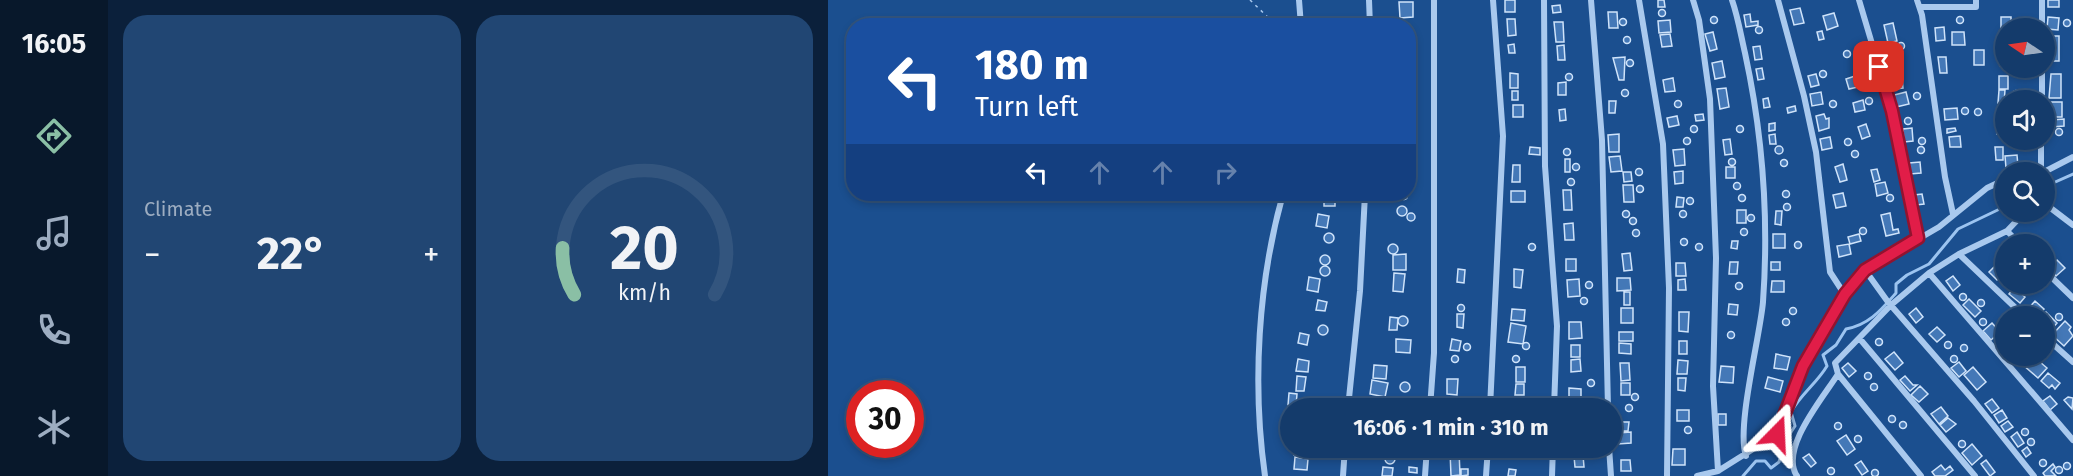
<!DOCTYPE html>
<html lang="en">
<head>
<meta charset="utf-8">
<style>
  body { margin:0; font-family:"Fira Sans",sans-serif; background:#214673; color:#f1f3f6; height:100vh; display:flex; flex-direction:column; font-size:22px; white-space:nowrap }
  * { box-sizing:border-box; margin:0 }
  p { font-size:20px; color:#9dadc1 }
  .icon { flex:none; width:33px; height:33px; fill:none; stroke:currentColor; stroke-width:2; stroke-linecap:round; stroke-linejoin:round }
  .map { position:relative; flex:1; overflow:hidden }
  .sheet { display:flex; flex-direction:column; gap:15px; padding:15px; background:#0b203b; width:720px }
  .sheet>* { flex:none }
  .banner { position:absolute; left:18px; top:18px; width:570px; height:183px; border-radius:24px; box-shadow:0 3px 9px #0003,0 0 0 2px #33557e; background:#1a4fa0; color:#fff; overflow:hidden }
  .needle { width:39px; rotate:283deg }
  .tools { position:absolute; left:1167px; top:18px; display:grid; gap:12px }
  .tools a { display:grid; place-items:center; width:60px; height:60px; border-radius:50%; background:#143b6b; box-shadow:0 3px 9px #0003,0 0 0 2px #33557e; font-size:30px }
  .speed { position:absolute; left:18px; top:380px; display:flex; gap:12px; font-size:30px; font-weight:700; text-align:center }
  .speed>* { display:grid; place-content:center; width:78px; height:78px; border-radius:50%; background:#143b6b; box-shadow:0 3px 9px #0003,0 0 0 2px #33557e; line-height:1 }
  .speed .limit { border:9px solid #d22; background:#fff; color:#111 }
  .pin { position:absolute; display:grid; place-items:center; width:51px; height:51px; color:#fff; margin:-26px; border-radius:12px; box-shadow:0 3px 9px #0006 }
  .me { position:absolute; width:66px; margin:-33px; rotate:21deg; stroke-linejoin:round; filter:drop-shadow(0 0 4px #0008) }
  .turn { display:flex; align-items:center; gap:21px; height:126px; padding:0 30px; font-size:27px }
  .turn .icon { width:78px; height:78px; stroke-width:2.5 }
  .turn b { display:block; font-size:42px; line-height:51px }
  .lanes { display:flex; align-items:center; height:57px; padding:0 30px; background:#0003; justify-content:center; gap:30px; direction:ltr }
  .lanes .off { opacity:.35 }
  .big { font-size:45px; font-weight:700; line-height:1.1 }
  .sheet .card { flex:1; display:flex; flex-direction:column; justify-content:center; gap:9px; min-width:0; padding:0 21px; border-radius:24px; background:#214673 }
  .sheet .dial { align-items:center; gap:0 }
  .dial svg { height:156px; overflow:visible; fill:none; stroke:#33557e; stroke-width:7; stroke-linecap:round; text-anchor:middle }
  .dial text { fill:#f1f3f6; stroke:none }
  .heat { display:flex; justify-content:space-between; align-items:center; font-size:33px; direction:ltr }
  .sheet .tiles { flex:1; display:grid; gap:15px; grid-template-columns:repeat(2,1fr) }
  .trip { position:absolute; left:452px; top:398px; width:342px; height:60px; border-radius:30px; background:#143b6b; box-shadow:0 3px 9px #0003,0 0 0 2px #33557e; font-weight:700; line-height:60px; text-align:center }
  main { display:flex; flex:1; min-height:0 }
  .menu { display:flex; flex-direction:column; width:108px; justify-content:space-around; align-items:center; background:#08182b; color:#9dadc1 }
  .menu .icon { width:42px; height:42px }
  .menu .on { color:#8abfa5 }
  .menu b { font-size:27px; color:#f1f3f6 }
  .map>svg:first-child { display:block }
</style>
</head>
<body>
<main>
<nav class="menu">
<b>16:05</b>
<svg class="icon on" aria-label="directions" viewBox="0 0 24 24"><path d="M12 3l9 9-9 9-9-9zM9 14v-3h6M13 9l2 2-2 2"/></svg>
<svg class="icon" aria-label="music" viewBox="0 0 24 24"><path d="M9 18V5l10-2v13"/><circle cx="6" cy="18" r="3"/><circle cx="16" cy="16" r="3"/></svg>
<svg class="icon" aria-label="phone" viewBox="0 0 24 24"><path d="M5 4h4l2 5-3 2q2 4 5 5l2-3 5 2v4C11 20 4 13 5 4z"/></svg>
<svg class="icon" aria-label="climate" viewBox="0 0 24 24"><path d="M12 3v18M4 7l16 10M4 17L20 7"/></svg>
</nav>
<section class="sheet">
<div class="tiles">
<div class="card"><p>Climate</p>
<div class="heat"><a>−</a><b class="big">22°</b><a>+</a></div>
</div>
<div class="card dial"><svg viewBox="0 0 100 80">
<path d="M14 69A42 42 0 1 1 86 69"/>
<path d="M14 69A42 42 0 0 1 8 45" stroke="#8abfa5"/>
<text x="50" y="56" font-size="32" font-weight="700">20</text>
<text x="50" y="72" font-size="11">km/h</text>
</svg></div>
</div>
</section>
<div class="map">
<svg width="1245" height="476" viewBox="0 0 1245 476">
  <rect width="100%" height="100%" fill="#1b4f8f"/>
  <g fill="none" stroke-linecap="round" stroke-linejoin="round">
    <path stroke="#9cc4f0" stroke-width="3" d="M1216 187 1245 174
      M915 476 928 461H937L943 468 951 462 956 443 967 426 963 412C973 394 989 383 999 366L995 355 1008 345 1018 329C1041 325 1053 310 1068 293V284L1079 275 1101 264 1130 229 1178 206"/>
  </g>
  <path fill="#4478b7" stroke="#cfe3fa" stroke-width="1.5" d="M677 0H687V12H677Z
    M830 0H836L837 7H830Z
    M1220 0H1231V7H1220Z
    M571 2H585V17L572 18Z
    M732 5 733 12 725 13 724 6Z
    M972 8 976 23 966 25 962 10Z
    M830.5 13a3.5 3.5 0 1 1 7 0a3.5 3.5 0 1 1-7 0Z
    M780 12H789L790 28H781Z
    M1006 13 1010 26 999 30 995 16Z
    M922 14 923 22 930 21V25L918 27 916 15Z
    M882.5 20a3.5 3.5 0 1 1 7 0a3.5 3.5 0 1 1-7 0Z
    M1128.5 20a3.5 3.5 0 1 1 7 0a3.5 3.5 0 1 1-7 0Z
    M1173 17H1183V28H1178V34H1173Z
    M1220 17 1231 18 1230 30 1219 29Z
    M791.5 22a3.5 3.5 0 1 1 7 0a3.5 3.5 0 1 1-7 0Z
    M679 19H687L688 35 680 36Z
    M1235.5 23a3.5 3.5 0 1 1 7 0a3.5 3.5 0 1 1-7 0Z
    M842 20 843 32 831 33 830 21Z
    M726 22H735L736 42H728Z
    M1065 23 1069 41 1060 43 1056 25Z
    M927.5 30a3.5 3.5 0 1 1 7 0a3.5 3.5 0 1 1-7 0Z
    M1116 27 1117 40 1108 41 1107 28Z
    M580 31H584V54L580 55Z
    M994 31 996 39 991 40 989 32Z
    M885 32 889 49 882 51 877 34Z
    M1124 32H1136L1137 45H1124Z
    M842 34 844 46 834 47 832 35Z
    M1221 36H1231V61H1221Z
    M795.5 40a3.5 3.5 0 1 1 7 0a3.5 3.5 0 1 1-7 0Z
    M1069.5 46a3.5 3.5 0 1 1 7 0a3.5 3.5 0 1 1-7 0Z
    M686 44 687 53H681L680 45Z
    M736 45 737 60H730L729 46Z
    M1068 45 1072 62 1063 64 1061 46Z
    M932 46 934 59 927 60 925 47Z
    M1146 50H1156V65H1146Z
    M1015.5 54a3.5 3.5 0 1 1 7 0a3.5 3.5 0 1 1-7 0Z
    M1172 53H1178V65L1172 66Z
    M797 57 796 80H791L785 58Z
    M1110 57H1118L1119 73H1112Z
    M798.5 63a3.5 3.5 0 1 1 7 0a3.5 3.5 0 1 1-7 0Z
    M894 61 897 77 887 79 884 63Z
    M934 68 936 79 930 80 928 69Z
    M580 69H588L587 85 580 84Z
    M991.5 74a3.5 3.5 0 1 1 7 0a3.5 3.5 0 1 1-7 0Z
    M682 73 690 74V88H682Z
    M737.5 77a3.5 3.5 0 1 1 7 0a3.5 3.5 0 1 1-7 0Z
    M988 74 991 85 983 87 980 76Z
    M1223 74H1233V98H1221Z
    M1027 76 1030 87 1021 89 1018 79Z
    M1171 76H1180V89H1171Z
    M845 78 847 91 837 92 835 80Z
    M1074 78 1075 88 1068 89 1067 79Z
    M738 82V95H730V83Z
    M1030.5 86a3.5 3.5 0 1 1 7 0a3.5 3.5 0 1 1-7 0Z
    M898 88 901 107 892 109 889 89Z
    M793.5 93a3.5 3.5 0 1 1 7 0a3.5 3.5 0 1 1-7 0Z
    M1171 90H1177L1176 103H1170Z
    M1184.5 94a3.5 3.5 0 1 1 7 0a3.5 3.5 0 1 1-7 0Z
    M684 91H690V100H684Z
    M993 92 995 104 984 106 982 94Z
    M1078 92 1081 104 1068 107 1066 95Z
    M1085.5 96a3.5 3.5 0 1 1 7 0a3.5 3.5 0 1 1-7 0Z
    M1037.5 101a3.5 3.5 0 1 1 7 0a3.5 3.5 0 1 1-7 0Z
    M940 98 942 107 936 108 935 99Z
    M1035 100 1037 110 1027 112 1025 103Z
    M846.5 104a3.5 3.5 0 1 1 7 0a3.5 3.5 0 1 1-7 0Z
    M1001.5 104a3.5 3.5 0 1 1 7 0a3.5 3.5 0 1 1-7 0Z
    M781 101H788L787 113H781Z
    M1222 102H1234V117H1222Z
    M685 105H695V117H685Z
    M967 106 968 111 960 113 959 108Z
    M1133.5 111a3.5 3.5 0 1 1 7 0a3.5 3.5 0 1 1-7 0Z
    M1129 108 1130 119 1117 120 1116 109Z
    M1146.5 112a3.5 3.5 0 1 1 7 0a3.5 3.5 0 1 1-7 0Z
    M737 109 738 120 732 121 731 110Z
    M580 111 585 112 583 122 580 121Z
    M875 114 876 120 868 121 867 115Z
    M996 114 998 119 1001 118V128L991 131 988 116Z
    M849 116 851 125 841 127 839 118Z
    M1076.5 121a3.5 3.5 0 1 1 7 0a3.5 3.5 0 1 1-7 0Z
    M1170 118H1177L1176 134H1169Z
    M1236 119V126L1223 127V120Z
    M947 123V130L941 131V124Z
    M1038 124 1042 136 1034 139 1030 127Z
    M862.5 129a3.5 3.5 0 1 1 7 0a3.5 3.5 0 1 1-7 0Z
    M908.5 129a3.5 3.5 0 1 1 7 0a3.5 3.5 0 1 1-7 0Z
    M1084 128 1085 141 1076 142 1075 129Z
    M1127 128 1128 131 1119 133V129Z
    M1227.5 132a3.5 3.5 0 1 1 7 0a3.5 3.5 0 1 1-7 0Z
    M791 134V152H781L780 135Z
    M947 134 948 144H942L941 135Z
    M1132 136 1133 147H1122L1121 137Z
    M1002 137 1004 148 994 150 992 139Z
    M1090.5 141a3.5 3.5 0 1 1 7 0a3.5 3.5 0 1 1-7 0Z
    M855.5 141a3.5 3.5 0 1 1 7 0a3.5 3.5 0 1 1-7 0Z
    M1016.5 142a3.5 3.5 0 1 1 7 0a3.5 3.5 0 1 1-7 0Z
    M902 139 904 154 897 155 895 140Z
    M947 150a4 4 0 1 1 8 0a4 4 0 1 1-8 0Z
    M1089.5 150a3.5 3.5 0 1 1 7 0a3.5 3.5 0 1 1-7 0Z
    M702 147 712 148V155L701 154Z
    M1167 147H1175V160H1168Z
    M735.5 152a3.5 3.5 0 1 1 7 0a3.5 3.5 0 1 1-7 0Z
    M856 149 857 165 847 166 845 150Z
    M1023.5 154a3.5 3.5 0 1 1 7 0a3.5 3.5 0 1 1-7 0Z
    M1189 155 1190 166 1178 168 1177 156Z
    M792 156 794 171 783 172 781 157Z
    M900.5 162a3.5 3.5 0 1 1 7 0a3.5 3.5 0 1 1-7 0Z
    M737 159H742V172H737Z
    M952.5 163a3.5 3.5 0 1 1 7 0a3.5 3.5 0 1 1-7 0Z
    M1092 162 1093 173 1082 174 1081 163Z
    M744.5 167a3.5 3.5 0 1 1 7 0a3.5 3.5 0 1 1-7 0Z
    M1015 164 1019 180 1012 182 1007 167Z
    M685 165H692V182H684Z
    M898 167H907V178H898Z
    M807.5 172a3.5 3.5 0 1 1 7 0a3.5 3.5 0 1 1-7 0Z
    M1049 169 1052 180 1046 182 1043 170Z
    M580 170H583L582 186H580Z
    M855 171V183L847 184 846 172Z
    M795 172H803L804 181 796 182Z
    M739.5 182a3.5 3.5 0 1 1 7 0a3.5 3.5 0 1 1-7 0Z
    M1057 182 1060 193 1049 196 1047 184Z
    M905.5 186a3.5 3.5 0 1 1 7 0a3.5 3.5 0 1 1-7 0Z
    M795 185H805L806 202H796Z
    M808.5 189a3.5 3.5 0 1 1 7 0a3.5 3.5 0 1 1-7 0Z
    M735 190H743L744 210H736Z
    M954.5 194a3.5 3.5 0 1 1 7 0a3.5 3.5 0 1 1-7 0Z
    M683 191H697V202H683Z
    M572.5 196a3.5 3.5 0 1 1 7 0a3.5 3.5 0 1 1-7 0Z
    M1015 193 1018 206 1008 208 1005 195Z
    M496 194H507V206H496Z
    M1094 194 1096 204 1088 205 1086 195Z
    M910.5 198a3.5 3.5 0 1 1 7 0a3.5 3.5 0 1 1-7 0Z
    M1058.5 198a3.5 3.5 0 1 1 7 0a3.5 3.5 0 1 1-7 0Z
    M849 197 856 198 855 207H848Z
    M858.5 201a3.5 3.5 0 1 1 7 0a3.5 3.5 0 1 1-7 0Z
    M955.5 207a3.5 3.5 0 1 1 7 0a3.5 3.5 0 1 1-7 0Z
    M569 211a5 5 0 1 1 10 0a5 5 0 1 1-10 0Z
    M909 210H918V223H909Z
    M794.5 214a3.5 3.5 0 1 1 7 0a3.5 3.5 0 1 1-7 0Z
    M851.5 214a3.5 3.5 0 1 1 7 0a3.5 3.5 0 1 1-7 0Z
    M948 211H954L953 225 947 224Z
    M579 217a4 4 0 1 1 8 0a4 4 0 1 1-8 0Z
    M1062 213 1065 230 1070 229 1071 233 1058 236 1053 215Z
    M490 214 501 216 499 228 488 226Z
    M919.5 218a3.5 3.5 0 1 1 7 0a3.5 3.5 0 1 1-7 0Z
    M801.5 221a3.5 3.5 0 1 1 7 0a3.5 3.5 0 1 1-7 0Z
    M745 223 746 240H737L736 224Z
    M1031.5 231a3.5 3.5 0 1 1 7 0a3.5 3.5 0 1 1-7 0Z
    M912.5 232a3.5 3.5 0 1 1 7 0a3.5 3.5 0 1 1-7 0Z
    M804.5 233a3.5 3.5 0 1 1 7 0a3.5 3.5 0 1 1-7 0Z
    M496 238a5 5 0 1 1 10 0a5 5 0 1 1-10 0Z
    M945 234H957V248H945Z
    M1031 234 1033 241 1022 244 1020 237Z
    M852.5 242a3.5 3.5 0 1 1 7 0a3.5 3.5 0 1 1-7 0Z
    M904 241H910L909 249 903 248Z
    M966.5 245a3.5 3.5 0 1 1 7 0a3.5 3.5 0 1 1-7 0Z
    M867.5 247a3.5 3.5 0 1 1 7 0a3.5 3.5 0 1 1-7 0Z
    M700.5 247a3.5 3.5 0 1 1 7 0a3.5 3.5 0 1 1-7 0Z
    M1021 244 1023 254 1011 257 1009 246Z
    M560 249a5 5 0 1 1 10 0a5 5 0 1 1-10 0Z
    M802 253 804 270 796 271 794 254Z
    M578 254V270H565V255Z
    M492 260a5 5 0 1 1 10 0a5 5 0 1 1-10 0Z
    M738 259H748V271H738Z
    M1229 260 1237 268 1228 276 1220 268Z
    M902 262H910L909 274H901Z
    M943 262H952V270H943Z
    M848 263H857L858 276H848Z
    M1167 266 1175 274 1169 280 1161 272Z
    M492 271a5 5 0 1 1 10 0a5 5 0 1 1-10 0Z
    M630 269 637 270 636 283 629 282Z
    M686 269 695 270 693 288 686 287Z
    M566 273 577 274 575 292 565 291Z
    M1125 276 1132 285 1125 291 1118 281Z
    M481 277 492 279 490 292 479 290Z
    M789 278H802L803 290 789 291Z
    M751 279 752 296 740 297 739 280Z
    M857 279 858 290H850V280Z
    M944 281H956V292H943Z
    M757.5 285a3.5 3.5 0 1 1 7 0a3.5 3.5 0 1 1-7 0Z
    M907.5 286a3.5 3.5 0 1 1 7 0a3.5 3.5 0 1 1-7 0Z
    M1186 288 1197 297 1192 303 1181 294Z
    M796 292H802V305H796Z
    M1131.5 297a3.5 3.5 0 1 1 7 0a3.5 3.5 0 1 1-7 0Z
    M752.5 301a3.5 3.5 0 1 1 7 0a3.5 3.5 0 1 1-7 0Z
    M1141 299 1153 311 1147 317 1135 305Z
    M1149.5 303a3.5 3.5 0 1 1 7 0a3.5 3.5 0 1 1-7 0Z
    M490 300 499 302 497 311 488 310Z
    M1207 301 1216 309 1209 316 1200 309Z
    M901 304 910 305 909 315 900 314Z
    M629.5 308a3.5 3.5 0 1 1 7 0a3.5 3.5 0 1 1-7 0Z
    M961.5 311a3.5 3.5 0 1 1 7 0a3.5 3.5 0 1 1-7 0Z
    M793 308H805V323H793Z
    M1088 308 1095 317 1088 323 1081 314Z
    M684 309 697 310 696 321 683 320Z
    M851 312H861L860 332 851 331Z
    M1218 312 1229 323 1222 331 1216 326V316H1213Z
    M1227.5 317a3.5 3.5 0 1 1 7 0a3.5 3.5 0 1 1-7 0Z
    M629 314H636L635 328 629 327Z
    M570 321a5 5 0 1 1 10 0a5 5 0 1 1-10 0Z
    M562 317 570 318 569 330H561Z
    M954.5 322a3.5 3.5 0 1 1 7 0a3.5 3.5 0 1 1-7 0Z
    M1151.5 322a3.5 3.5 0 1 1 7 0a3.5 3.5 0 1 1-7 0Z
    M1237 321 1243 327 1241 330 1245 336 1236 346 1224 335Z
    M741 322H753L754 338 741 339Z
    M683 323 698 326 695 344 680 342Z
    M1164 323 1172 332 1163 340 1155 331Z
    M490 330a5 5 0 1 1 10 0a5 5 0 1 1-10 0Z
    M1109 327 1117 335 1109 342 1101 334Z
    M899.5 335a3.5 3.5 0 1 1 7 0a3.5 3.5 0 1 1-7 0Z
    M791 332H805V341H791Z
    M472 333 481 335 479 345 470 343Z
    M1047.5 342a3.5 3.5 0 1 1 7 0a3.5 3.5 0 1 1-7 0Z
    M568 339 583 340 582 353 568 352Z
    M624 339 633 341 631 351 622 350Z
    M851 341H859V354H851Z
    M1116.5 345a3.5 3.5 0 1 1 7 0a3.5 3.5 0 1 1-7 0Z
    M694.5 346a3.5 3.5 0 1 1 7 0a3.5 3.5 0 1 1-7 0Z
    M791 343 803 344V354L791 353Z
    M635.5 347a3.5 3.5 0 1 1 7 0a3.5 3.5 0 1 1-7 0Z
    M1132.5 348a3.5 3.5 0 1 1 7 0a3.5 3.5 0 1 1-7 0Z
    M743 345H752V357H743Z
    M1066 352 1075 363 1067 370 1057 359Z
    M948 354 962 357 959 370 946 368Z
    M684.5 359a3.5 3.5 0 1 1 7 0a3.5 3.5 0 1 1-7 0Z
    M1122.5 359a3.5 3.5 0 1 1 7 0a3.5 3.5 0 1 1-7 0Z
    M623.5 359a3.5 3.5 0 1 1 7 0a3.5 3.5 0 1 1-7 0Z
    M1178 356H1190L1191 357 1186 363Z
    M1205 356 1219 368 1210 378 1195 365Z
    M470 359 481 361 480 372 468 371Z
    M752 359 753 371 743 372V360Z
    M850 360 860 361 859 374H849Z
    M1131 362 1138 371 1131 377 1123 368Z
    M792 363H801L802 380 793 381Z
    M1020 363 1028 371 1021 377 1014 368Z
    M546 365 559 366 558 379 545 378Z
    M893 366 906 367 905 383 891 382Z
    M688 367H697V382H688Z
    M1145 367 1158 382 1149 390 1136 375Z
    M1036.5 376a3.5 3.5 0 1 1 7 0a3.5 3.5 0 1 1-7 0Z
    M1220 373 1232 383 1227 389 1224 385 1221 388 1213 381Z
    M469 376 478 377 476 391H468Z
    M1077 376 1085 385H1089L1082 391 1072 380Z
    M940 377 955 381 952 392 937 388Z
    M850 378H858L857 391 850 390Z
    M619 379H630L629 395 619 394Z
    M759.5 383a3.5 3.5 0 1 1 7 0a3.5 3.5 0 1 1-7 0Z
    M544 380 560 383 557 397 542 394Z
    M572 387a5 5 0 1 1 10 0a5 5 0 1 1-10 0Z
    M793 383H802V395H793Z
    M1042.5 387a3.5 3.5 0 1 1 7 0a3.5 3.5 0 1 1-7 0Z
    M688 384H696V395H687Z
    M1092 386 1100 394 1091 402 1083 395Z
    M741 388 753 389V399H741Z
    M461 393 469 394 468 406 460 405Z
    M803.5 397a3.5 3.5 0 1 1 7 0a3.5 3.5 0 1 1-7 0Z
    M1222 396 1229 404 1222 410 1215 401Z
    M1240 397 1245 398 1244 409 1236 400Z
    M557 398 569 400 568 408H555Z
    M1164 399 1171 408 1164 413 1157 404Z
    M570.5 404a4.5 4.5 0 1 1 9 0a4.5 4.5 0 1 1-9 0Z
    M797.5 408a3.5 3.5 0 1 1 7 0a3.5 3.5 0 1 1-7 0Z
    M1113 407 1120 416 1111 424 1103 414Z
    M849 410H861V421H849Z
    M1174 410 1179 418 1171 423 1166 415Z
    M890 414H898V425H890Z
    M1060.5 419a3.5 3.5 0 1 1 7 0a3.5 3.5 0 1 1-7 0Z
    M1120 418 1128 424 1118 432 1112 425Z
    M1180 421 1185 427 1177 432 1173 426Z
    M1071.5 425a3.5 3.5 0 1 1 7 0a3.5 3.5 0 1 1-7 0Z
    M789 422H801L800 431H789Z
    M1006.5 426a3.5 3.5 0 1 1 7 0a3.5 3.5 0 1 1-7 0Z
    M856.5 430a3.5 3.5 0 1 1 7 0a3.5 3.5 0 1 1-7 0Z
    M1193.5 432a3.5 3.5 0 1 1 7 0a3.5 3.5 0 1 1-7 0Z
    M803 432V443L790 444V433Z
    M1189 432 1196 443 1190 447 1183 437Z
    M1018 435 1027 449 1019 455 1009 441Z
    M1026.5 439a3.5 3.5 0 1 1 7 0a3.5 3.5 0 1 1-7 0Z
    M1199.5 442a3.5 3.5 0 1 1 7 0a3.5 3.5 0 1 1-7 0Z
    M1130.5 444a3.5 3.5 0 1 1 7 0a3.5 3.5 0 1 1-7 0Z
    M1144 444 1154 456 1144 465 1134 453Z
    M484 451a5 5 0 1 1 10 0a5 5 0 1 1-10 0Z
    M467 447H476V455H466Z
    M743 447H753V452H743Z
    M1199 447 1203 453 1198 457 1194 451Z
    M845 449H857V465H844Z
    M631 450 632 475 623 476 622 451Z
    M981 454 988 463 983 467 975 458Z
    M557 459a5 5 0 1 1 10 0a5 5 0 1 1-10 0Z
    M755 455 756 467H747L746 456Z
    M467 457 480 459 479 470 466 469Z
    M1211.5 463a3.5 3.5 0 1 1 7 0a3.5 3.5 0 1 1-7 0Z
    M793 460H802L803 471H793Z
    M1158 460 1167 472 1162 476 1153 464Z
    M1033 461 1040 471 1034 475 1027 465Z
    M1235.5 466a3.5 3.5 0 1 1 7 0a3.5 3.5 0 1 1-7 0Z
    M1225 464 1227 467 1223 471 1228 476H1217L1215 473Z
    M1113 465 1117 470 1122 466 1125 470 1117 476H1107L1104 472Z
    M1227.5 470a3.5 3.5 0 1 1 7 0a3.5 3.5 0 1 1-7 0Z
    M555 467 565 468 564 476H554Z
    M581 467 589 468V473L581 472Z
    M999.5 471a3.5 3.5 0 1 1 7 0a3.5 3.5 0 1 1-7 0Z
    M633 469H640V475L633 476Z
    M681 469 688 470 687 476H680Z
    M1043.5 473a3.5 3.5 0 1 1 7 0a3.5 3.5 0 1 1-7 0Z"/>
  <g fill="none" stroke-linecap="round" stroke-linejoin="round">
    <path stroke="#a9c9ee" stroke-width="1.5" stroke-dasharray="3 4.5" stroke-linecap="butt" d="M422 0 449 26"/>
    <path stroke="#a9c9ee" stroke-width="6" d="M471 0 473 26
      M541 0 542 26
      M716 0 717 166 729 326 726 408
      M763 0 774 140 780 408
      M811 0 835 144 841 288 839 476
      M865 0 871 20 882 99 888 258 885 386 890 471
      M904 0C910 17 913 36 917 53 935 136 941 218 935 302 932 337 908 427 918 456
      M1031 0 1064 111 1090 238
      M1089 0 1094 15 1117 177 1125 214
      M1092 7H1148V0
      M1214 28V0
      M1214 100V68
      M1213 172V140
      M1216 172 1245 157
      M1216 203 1245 225
      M1179 231 1192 244
      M1131 254 1196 316
      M1037 270 1060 302 1146 401 1206 476
      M1216 270 1245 298
      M1101 273 1245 440
      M1017 295 1037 270 1111 227 1159 188 1178 179
      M1216 336 1245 362
      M1032 339 1147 476
      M520 408 532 291 537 194
      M602 408 606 353V0
      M662 408 675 136 665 0
      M781 447 783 476
      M437 476C424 384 430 283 455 194
      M515 476 517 447
      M597 476 599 447
      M658 476 660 447
      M724 476 725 447
      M869 476 890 471 949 434 975 366 1017 295 1002 272 988 152 976 96 950 0
      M969 476C951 449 995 398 1010 374
      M1093 476 1010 374 1007 363 1063 305 1101 273 1131 254 1179 231 1197 212"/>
  </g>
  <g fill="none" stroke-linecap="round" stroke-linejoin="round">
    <defs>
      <path id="route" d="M949 434 975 366 1017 294 1037 270 1090 238 1064 111 1051 67"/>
    </defs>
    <use href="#route" stroke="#92132f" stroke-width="15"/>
    <use href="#route" stroke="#e11d48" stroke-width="10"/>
  </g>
</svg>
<div class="tools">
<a><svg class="needle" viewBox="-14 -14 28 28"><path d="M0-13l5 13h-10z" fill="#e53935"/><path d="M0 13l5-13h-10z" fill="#9dadc1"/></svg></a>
<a><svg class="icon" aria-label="sound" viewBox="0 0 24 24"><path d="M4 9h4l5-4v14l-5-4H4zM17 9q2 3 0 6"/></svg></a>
<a><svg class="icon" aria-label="search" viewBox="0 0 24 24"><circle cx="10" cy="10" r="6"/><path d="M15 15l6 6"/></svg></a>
<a>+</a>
<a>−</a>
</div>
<div class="speed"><div class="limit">30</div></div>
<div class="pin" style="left:1051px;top:67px;background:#d93025"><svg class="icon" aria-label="arrive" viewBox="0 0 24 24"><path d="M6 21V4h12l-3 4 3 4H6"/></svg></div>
<svg class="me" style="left:949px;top:434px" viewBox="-20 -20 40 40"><path d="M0-17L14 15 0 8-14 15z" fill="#e11d48" stroke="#fff" stroke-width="4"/></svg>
<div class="trip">16:06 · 1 min · 310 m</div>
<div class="banner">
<div class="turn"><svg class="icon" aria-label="left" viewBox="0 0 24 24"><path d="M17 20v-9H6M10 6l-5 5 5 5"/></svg><div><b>180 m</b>Turn left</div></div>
<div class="lanes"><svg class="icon" aria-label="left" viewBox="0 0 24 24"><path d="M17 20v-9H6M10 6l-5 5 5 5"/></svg><svg class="icon off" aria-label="ahead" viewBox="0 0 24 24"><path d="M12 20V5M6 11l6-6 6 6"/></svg><svg class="icon off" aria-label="ahead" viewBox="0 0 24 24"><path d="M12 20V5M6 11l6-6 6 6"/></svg><svg class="icon off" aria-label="right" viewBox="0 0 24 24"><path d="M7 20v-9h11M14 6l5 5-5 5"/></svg></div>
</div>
</div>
</main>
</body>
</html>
